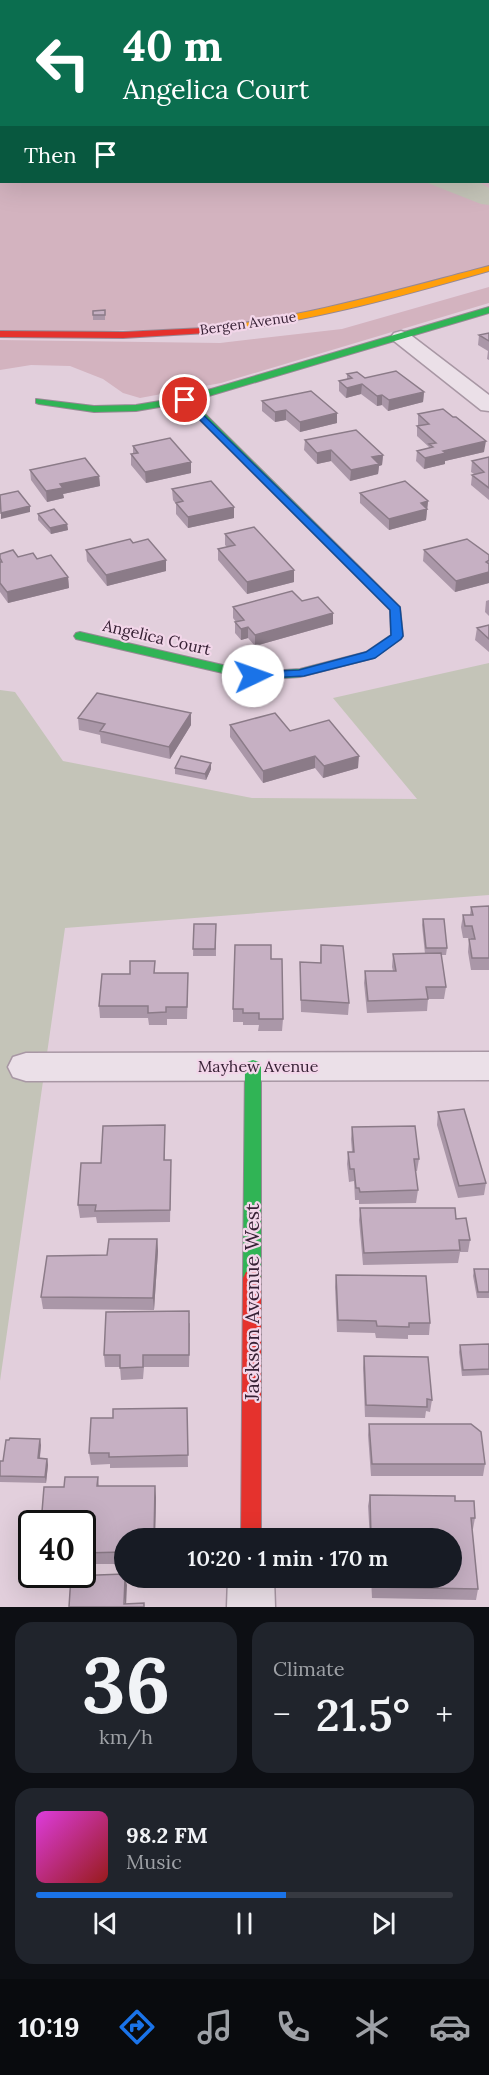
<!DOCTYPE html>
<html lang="en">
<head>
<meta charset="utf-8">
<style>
  body { margin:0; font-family:Lora,serif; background:#20242c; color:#f1f3f6; height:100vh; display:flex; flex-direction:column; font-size:22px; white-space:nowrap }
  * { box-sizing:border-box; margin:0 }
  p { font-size:20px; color:#9ea1a6 }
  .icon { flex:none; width:33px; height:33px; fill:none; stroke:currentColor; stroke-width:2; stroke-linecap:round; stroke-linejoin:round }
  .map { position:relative; height:1607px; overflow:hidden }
  .side { display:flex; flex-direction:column; gap:15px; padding:15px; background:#0d0f14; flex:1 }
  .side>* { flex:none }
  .top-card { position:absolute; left:0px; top:0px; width:489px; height:183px; box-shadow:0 6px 24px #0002; background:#0b6e4f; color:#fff; overflow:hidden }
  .speed { position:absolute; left:18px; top:1510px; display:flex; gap:12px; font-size:30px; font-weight:700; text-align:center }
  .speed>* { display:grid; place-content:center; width:78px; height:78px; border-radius:50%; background:#171b24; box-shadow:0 6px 24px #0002; line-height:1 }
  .speed .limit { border:3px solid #111; border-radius:9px; background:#fff; color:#111 }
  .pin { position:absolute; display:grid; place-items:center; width:51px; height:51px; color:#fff; margin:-26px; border:3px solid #fff; border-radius:50%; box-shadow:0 2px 6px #0007 }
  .me { position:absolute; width:66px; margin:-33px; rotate:87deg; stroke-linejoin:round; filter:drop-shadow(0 0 4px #0008) }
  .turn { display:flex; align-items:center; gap:21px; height:126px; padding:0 24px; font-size:27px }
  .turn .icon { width:78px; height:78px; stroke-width:2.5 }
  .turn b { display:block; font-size:42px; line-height:51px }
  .then { display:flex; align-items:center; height:57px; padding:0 24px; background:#0003; gap:12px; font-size:22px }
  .big { font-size:45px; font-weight:600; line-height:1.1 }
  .side .tile { flex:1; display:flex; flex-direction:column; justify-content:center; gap:9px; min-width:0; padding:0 21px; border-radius:18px; background:#20242c }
  .side .dial { align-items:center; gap:0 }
  .dial b { font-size:78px; line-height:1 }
  .song { display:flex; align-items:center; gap:18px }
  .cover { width:72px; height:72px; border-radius:9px; background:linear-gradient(135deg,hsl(300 70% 55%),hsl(0 70% 35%)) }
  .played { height:6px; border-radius:3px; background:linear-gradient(90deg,#1a73e8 60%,#363941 60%) }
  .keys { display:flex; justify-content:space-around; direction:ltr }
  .heat { display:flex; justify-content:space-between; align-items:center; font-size:33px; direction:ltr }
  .side .tiles { flex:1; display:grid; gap:15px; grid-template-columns:1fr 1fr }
  .tile:last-child { grid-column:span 2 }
  .trip { position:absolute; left:114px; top:1528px; width:348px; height:60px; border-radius:30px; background:#171b24; box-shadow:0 6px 24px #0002; font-weight:600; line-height:60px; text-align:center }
  .dock { display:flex; height:96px; justify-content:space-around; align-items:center; background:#090b0e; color:#9ea1a6 }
  .dock .icon { width:42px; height:42px }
  .dock .active { color:#1a73e8 }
  .dock b { font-size:27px; color:#f1f3f6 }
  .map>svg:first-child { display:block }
</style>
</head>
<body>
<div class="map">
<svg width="489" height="1607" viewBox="0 0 489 1607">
  <rect width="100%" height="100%" fill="#e2cfdc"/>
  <path fill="#d3b3bf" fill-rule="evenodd" d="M0 0H489V268L244 327 0 334ZM2 2H488V182H2Z
    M489 287V303L221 383 140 398 123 393 103 379 70 366 31 365 0 370V340L220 343 342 329Z"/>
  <path fill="#c4c4b8" d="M425 182H479L489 188V205L481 204Z
    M489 663V895L65 928 0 1381V690L15 692 63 761 252 798 417 799 333 698Z"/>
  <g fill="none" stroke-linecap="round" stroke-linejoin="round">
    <defs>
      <path id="lane" d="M488 161H489V166H488Z"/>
      <path id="street" d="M401 331 408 333 489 395V411L481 410 394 341 391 337 394 333Z
        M489 1052V1080L26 1081 13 1077 8 1067 13 1057 26 1053Z
        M228 1578H274L275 1607H227Z"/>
      <path id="fast" d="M489 307V313L192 401 400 607 403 636 401 639 374 658 300 677 253 680 76 639 74 636 76 633 80 632 253 672 300 669 366 652 391 635 390 610 183 403 136 411 94 412 39 404 36 403V399L94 406 136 405 184 397Z
        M253 1060 259 1062 261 1066V1278L258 1284 252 1286 246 1284 243 1278 245 1066 247 1062Z"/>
      <path id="slow" d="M489 266V271C395 298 302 324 204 334L200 331 204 328C303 318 393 291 489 266Z"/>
      <path id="jam" d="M204 328 207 329V333L123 338 0 337V331L123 332Z
        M252 1270 258 1272 261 1278V1539H241L243 1278 246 1272Z"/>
    </defs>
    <use href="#lane" stroke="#a897a4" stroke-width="3"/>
    <use href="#street" stroke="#a897a4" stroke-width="3"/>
    <use href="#fast" stroke="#978894" stroke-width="2"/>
    <use href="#slow" stroke="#978894" stroke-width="2"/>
    <use href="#jam" stroke="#978894" stroke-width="2"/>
    <use href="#lane" fill="#ebe0e8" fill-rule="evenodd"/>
    <use href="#street" fill="#ebe0e8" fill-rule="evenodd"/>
    <use href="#fast" fill="#30b455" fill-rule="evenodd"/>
    <use href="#slow" fill="#ff9f0a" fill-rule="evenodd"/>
    <use href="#jam" fill="#e5322d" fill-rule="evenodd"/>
  </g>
  <path fill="#aa97a8" d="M31 0H75L71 2H31Z
    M488 104H489V143L488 142Z
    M105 310V320H93V315Z
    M489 333V360L487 359 488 351 478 345 479 335Z
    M347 374 424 392 423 402 388 411 382 405 377 406 361 394 346 398 339 391V381L347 379Z
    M262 401 337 423 300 432 286 420 275 422 262 411Z
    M418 414 484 452 445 461V464L424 469 416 461 417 451 429 448V447L417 436V426H419L418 425Z
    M305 440 383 455 382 465 379 466 378 474 350 481 331 461 317 464 304 450Z
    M133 446 191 473 146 483 131 465V454H133Z
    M489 457V500L471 485 472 475 474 474 471 472 472 461Z
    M30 470 99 476 100 486 63 494 64 498 47 502 31 480Z
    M172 489 234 507V518L188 528 176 514V504L173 500Z
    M360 493 428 501 426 520 389 530 360 503Z
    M38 514 67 524 68 530 51 534 38 520Z
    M225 534 294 570V582L247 594 218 560V549L227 547 225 545Z
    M133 543 166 560V571L107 586 87 561 86 550Z
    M424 550 489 555V583L455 592 423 561Z
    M0 554 37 559 68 577 69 588 8 603 0 592Z
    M489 600V616L485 612 486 601Z
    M302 601 333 613V624L255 646 248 638 241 640 235 633V622H236L233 618V607Z
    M489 625V652L475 640 477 628Z
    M191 713V725L170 759 101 743 100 735 79 730 78 718Z
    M230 725 290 731 358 768 323 778 315 768 263 783 230 737Z
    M211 763V769L206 780 175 774V768Z
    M489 906V970H471L468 952 469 939H471V938H463L461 927 463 915H470L471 907Z
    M423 919 447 948 446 955H441L446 987 444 999H428L427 1011 367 1013 364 983 365 971H393L392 967 393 954H425L422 925Z
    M194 924H216V956H193Z
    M321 945 349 1003 348 1015 301 1012 300 962 320 963Z
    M271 959 283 1019 282 1031H258L259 1025H243V1022H233V1009Z
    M155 973 188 985 187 1019H167V1025H149L148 1018H100L99 1006Z
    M438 1112 486 1183 484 1195 458 1198 437 1125Z
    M165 1125V1160L171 1172 170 1222 97 1223 96 1217 80 1218 78 1205Z
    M352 1127 419 1159 417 1171H415L418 1190 416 1203 359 1204V1200H355L354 1181 349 1182 347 1164 348 1152H352L351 1139Z
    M360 1208 456 1219 470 1240 468 1252H460L458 1263 363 1265 359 1220Z
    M157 1239 158 1251 154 1310 43 1309 41 1297 107 1255Z
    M474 1269H489V1298H477L473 1276Z
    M336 1275 430 1323 429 1335H408V1339L376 1338 375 1333 337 1332 335 1287Z
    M190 1323 189 1367H144L143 1379 121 1380 120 1367H105L104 1355Z
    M489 1344V1375L462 1376 459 1352 460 1345Z
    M364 1356 432 1400 430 1412 426 1411 425 1418 365 1417 363 1368Z
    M187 1408 188 1467 110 1468V1464L91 1465 89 1453 113 1418Z
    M369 1424 485 1464 483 1476H371L368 1435Z
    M41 1445 40 1458 47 1459 48 1465 46 1483 0 1482V1461H3Z
    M98 1477 99 1486 156 1497 155 1539H124V1564H82V1524L64 1487Z
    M370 1495 455 1501 475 1518 473 1529H472L478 1589 476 1600 372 1598 371 1578H452V1539H370L368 1506Z"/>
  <path fill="#8b7b88" d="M55 0H75L71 2H51Z
    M362 384 361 394 346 398 347 388Z
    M424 392 423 402 388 411 389 400Z
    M382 395V405L377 406V396Z
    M286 410V420L275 422V412Z
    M337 413V423L300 432V422Z
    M486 441 484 452 445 461V464L424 469 425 458 443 451Z
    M331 450V461L317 464V453Z
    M383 455 382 465 379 466 378 474 350 481 351 470 372 457Z
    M191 462V473L146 483 145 472Z
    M99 476 100 486 63 494 64 498 47 502 46 491 60 484Z
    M428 501 426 520 389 530V519L421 503Z
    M30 506V512L1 519V513Z
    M234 507V518L188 528V517Z
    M67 524 68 530 51 534 50 528Z
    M166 560V571L107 586 106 575Z
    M294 570V582L247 594V582Z
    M489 572V583L455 592 456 581Z
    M68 577 69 588 8 603 7 592Z
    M333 613V624L255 646V635Z
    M248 627V638L241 640V629Z
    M191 713V725L170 759 169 747Z
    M315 756V768L263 783V771Z
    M359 756 358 768 323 778 324 766Z
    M211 763V769L206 780 205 774Z
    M157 1239 158 1251 154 1310 153 1298Z
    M40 1439 41 1445 39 1464 38 1458Z
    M47 1459 48 1465 46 1483 45 1477Z
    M155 1486 156 1497 155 1539H154Z
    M125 1578 127 1585 126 1607H125Z"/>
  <path fill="#c6b0c3" stroke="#8b7b88" stroke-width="1.5" d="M488 104H489V130L488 129Z
    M105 310V315H93V311Z
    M489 333V341L479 335Z
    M396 371 424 392 389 400 382 395 377 396 362 384 347 388 339 381 352 378 347 374 357 372 365 378Z
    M311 391 337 413 300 422 286 410 275 412 262 401Z
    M443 409 453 417H456L486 441 443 451 446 453 425 458 417 451 433 447 429 444 436 443 417 426 429 424 418 414Z
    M356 430 383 455 372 457 379 464 351 470 331 450 317 453 305 440Z
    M170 438 191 462 145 472 131 454 138 453 133 446Z
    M489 457V488L472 475 484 472 472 461Z
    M85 458 99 476 60 484 63 488 46 491 30 470Z
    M211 481 234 507 188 517 176 503 183 501 172 489Z
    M405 481 428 501 421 503 427 509 389 519 360 493Z
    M18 491 30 506 1 513 0 495Z
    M54 509 67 524 50 528 38 514Z
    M254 527 294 570 247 582 218 549 235 545 225 534Z
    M130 539 133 543 148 539 166 560 106 575 86 550Z
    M467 539 489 555V560L486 562 489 564V572L456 581 424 550Z
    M13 550 18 557 33 553 37 559 51 555 68 577 7 592 0 583V562H2L0 558V554Z
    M292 591 302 601 318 597 333 613 255 635 248 627 241 629 235 622 244 620 233 607Z
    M489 625V639L477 628Z
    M97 693 191 713 169 747 100 731 105 724 78 718Z
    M275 713 290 731 329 720 359 756 324 766 315 756 263 771 230 725Z
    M181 756 211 763 205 774 175 768Z
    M489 906V958H472L469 939H475L472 926H465L463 915H473L471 907Z
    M423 919H444L447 948H426Z
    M194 924H216L215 949H193Z
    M235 945H271V959H282L283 1019H259V1013H243V1009H233Z
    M321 945 343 946 349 1003 301 1000 300 962 321 963Z
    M441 953 446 987H426L428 999 368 1001 365 971H396L393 954Z
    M130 961H155L154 973H188L187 1007H166V1012L148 1013V1006H99L102 974H130Z
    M464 1109 486 1183 459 1186 438 1112Z
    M165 1125 164 1160H171L170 1210 95 1211 96 1205H78L81 1163H101L103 1126Z
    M415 1126 419 1159H414L418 1190 360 1192 359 1188H356L354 1169H350L348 1152H354L352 1127Z
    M360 1208H455L456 1219 466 1218 470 1240H459L460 1250 364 1253Z
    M109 1239H157L153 1298 41 1297 47 1256 107 1255Z
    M474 1269H489V1292H478Z
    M336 1275 426 1276 430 1323H409V1327L377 1326 376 1321 338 1320Z
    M189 1311V1355H143V1367L120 1368V1355H104L106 1312Z
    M489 1344V1369L463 1370 460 1345Z
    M364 1356 428 1357 432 1400 427 1399V1407L366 1405Z
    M187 1408 188 1455 109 1457V1453H89L91 1418H113V1409Z
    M369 1424H471L481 1432 485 1464H372Z
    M10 1438 40 1439 38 1458 47 1459 45 1477 0 1476V1461H3L6 1440H9Z
    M65 1477H98L97 1486H155L154 1539H124V1552L82 1553V1524H41L44 1487H64Z
    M370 1495 455 1496V1501H474L475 1518H471L478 1589 373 1587V1578H452V1539H371Z
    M124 1574V1578H125L124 1604 144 1603V1607H69L71 1576Z"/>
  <path fill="#1a73e8" stroke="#114b97" stroke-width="1.5" d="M185 397 400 607 403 636 401 639 375 658 304 676 249 679 247 676 249 673 253 672 299 670 366 652 391 635 390 610 180 400Z"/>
  <g text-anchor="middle" stroke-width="4.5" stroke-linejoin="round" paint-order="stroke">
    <g font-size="14" fill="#362034" stroke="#f2d6e9">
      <text transform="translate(248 323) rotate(-8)" y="5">Bergen Avenue</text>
    </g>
    <g font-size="16" fill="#362034" stroke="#f2d6e9">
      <text transform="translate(157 637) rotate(13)" y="6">Angelica Court</text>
      <text x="258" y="1072">Mayhew Avenue</text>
    </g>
    <g font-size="20" fill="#362034" stroke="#f2d6e9">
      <text transform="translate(252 1302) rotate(-90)" y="7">Jackson Avenue West</text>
    </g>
  </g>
</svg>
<div class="speed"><div class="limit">40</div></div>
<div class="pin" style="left:185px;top:400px;background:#d93025"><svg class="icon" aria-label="arrive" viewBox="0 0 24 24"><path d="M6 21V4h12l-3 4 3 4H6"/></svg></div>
<svg class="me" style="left:253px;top:676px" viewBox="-20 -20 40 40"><circle r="19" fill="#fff"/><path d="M0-13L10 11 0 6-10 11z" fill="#1a73e8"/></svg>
<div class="trip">10:20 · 1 min · 170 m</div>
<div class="top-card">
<div class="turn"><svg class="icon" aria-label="left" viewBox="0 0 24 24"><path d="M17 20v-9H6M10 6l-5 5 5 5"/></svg><div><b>40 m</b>Angelica Court</div></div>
<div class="then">Then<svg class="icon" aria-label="arrive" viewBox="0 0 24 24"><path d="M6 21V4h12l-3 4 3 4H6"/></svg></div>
</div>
</div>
<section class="side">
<div class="tiles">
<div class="tile dial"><b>36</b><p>km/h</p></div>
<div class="tile"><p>Climate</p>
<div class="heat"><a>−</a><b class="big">21.5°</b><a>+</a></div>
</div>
<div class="tile">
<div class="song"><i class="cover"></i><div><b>98.2 FM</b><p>Music</p></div></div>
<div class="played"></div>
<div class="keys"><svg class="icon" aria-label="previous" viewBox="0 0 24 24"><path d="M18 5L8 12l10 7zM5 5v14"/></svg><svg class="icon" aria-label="pause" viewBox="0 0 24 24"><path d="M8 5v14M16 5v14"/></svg><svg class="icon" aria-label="next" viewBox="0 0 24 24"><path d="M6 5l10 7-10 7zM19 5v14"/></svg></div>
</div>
</div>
</section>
<nav class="dock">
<b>10:19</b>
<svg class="icon active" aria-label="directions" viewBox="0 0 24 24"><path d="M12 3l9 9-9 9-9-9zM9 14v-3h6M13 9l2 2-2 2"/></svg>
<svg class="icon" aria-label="music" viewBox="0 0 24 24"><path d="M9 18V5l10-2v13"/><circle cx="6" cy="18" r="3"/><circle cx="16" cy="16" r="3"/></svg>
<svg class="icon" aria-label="phone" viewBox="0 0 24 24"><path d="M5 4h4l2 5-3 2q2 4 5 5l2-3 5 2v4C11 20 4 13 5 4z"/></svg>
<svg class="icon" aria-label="climate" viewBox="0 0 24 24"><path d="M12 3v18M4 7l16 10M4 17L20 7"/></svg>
<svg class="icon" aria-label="car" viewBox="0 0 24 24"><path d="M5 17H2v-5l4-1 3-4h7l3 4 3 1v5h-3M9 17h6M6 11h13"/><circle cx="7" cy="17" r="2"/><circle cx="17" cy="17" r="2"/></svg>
</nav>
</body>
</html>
